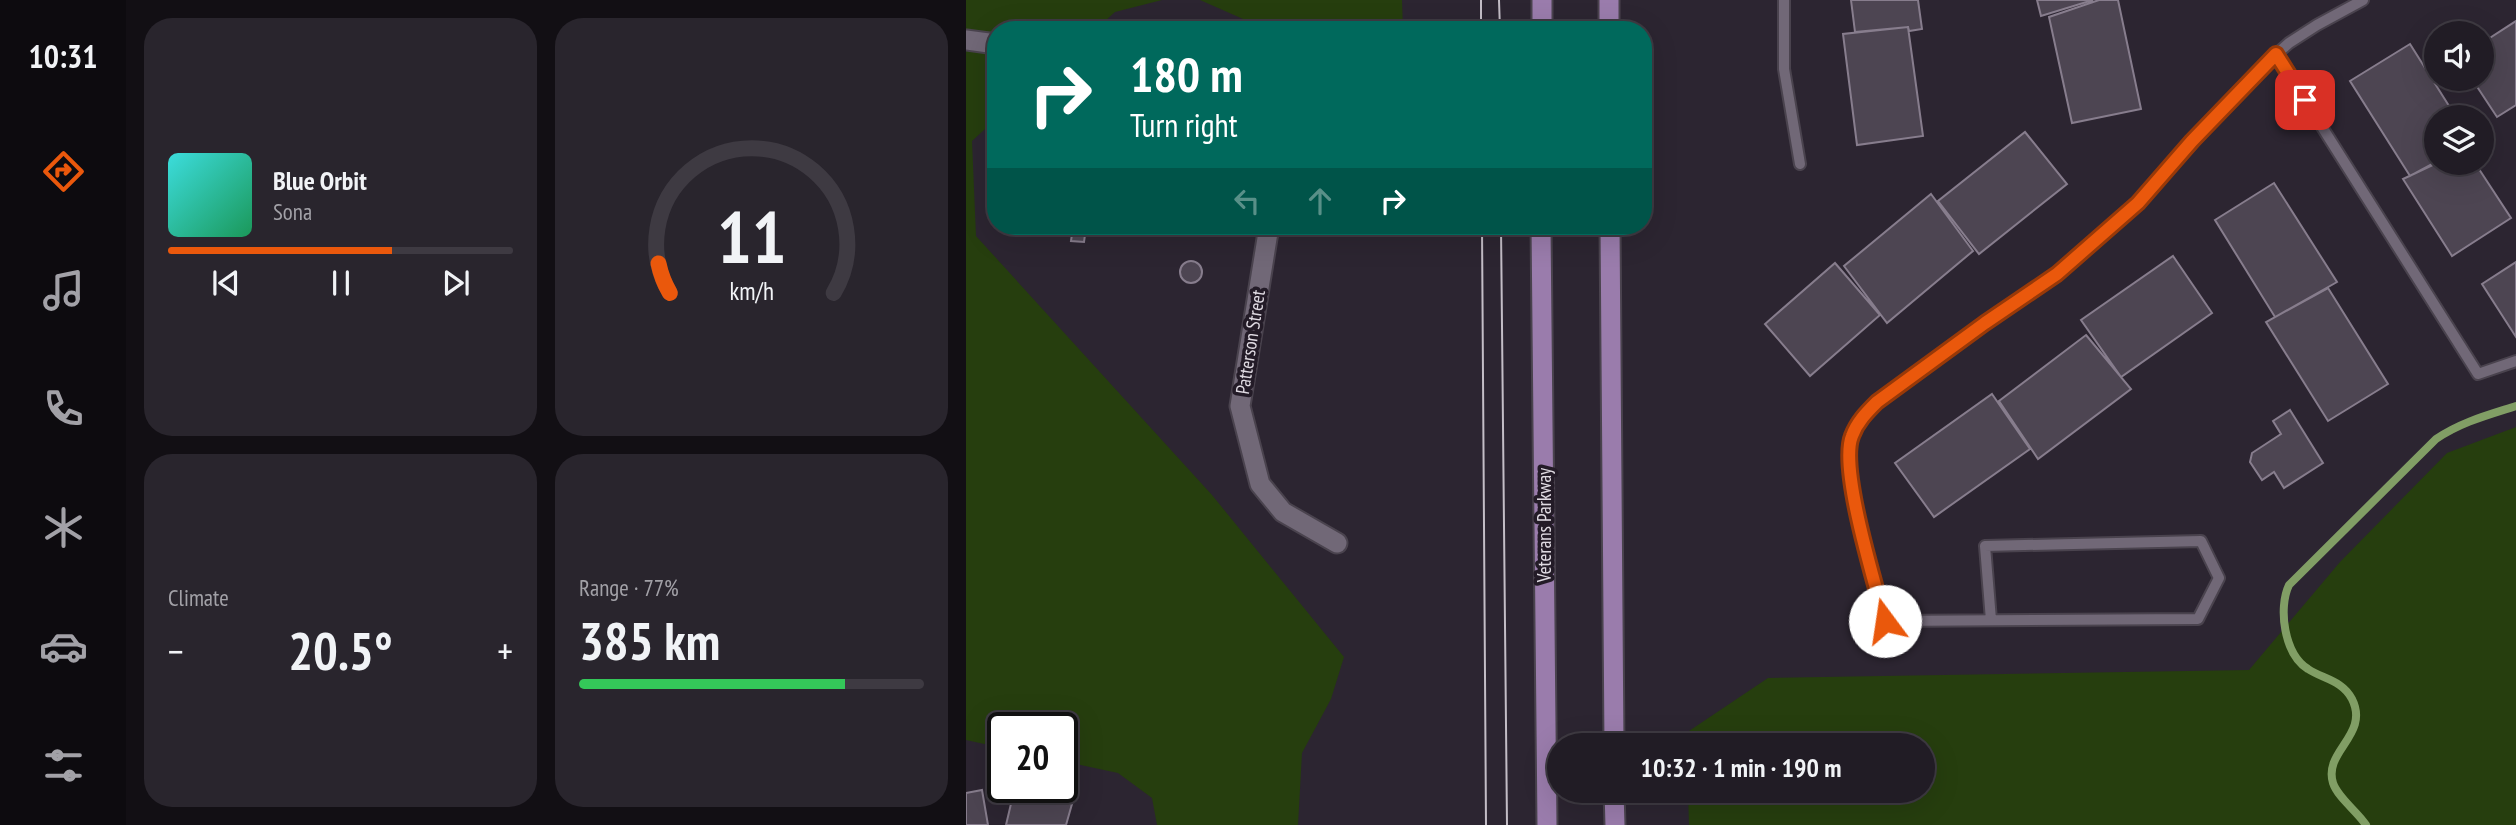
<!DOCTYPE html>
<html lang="en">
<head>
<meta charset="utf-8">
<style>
  body { margin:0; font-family:"PT Sans Narrow",sans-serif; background:#29252d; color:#f1f3f6; height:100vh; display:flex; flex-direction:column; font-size:26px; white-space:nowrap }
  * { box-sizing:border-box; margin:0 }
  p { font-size:23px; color:#a2a1a7 }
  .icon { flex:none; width:38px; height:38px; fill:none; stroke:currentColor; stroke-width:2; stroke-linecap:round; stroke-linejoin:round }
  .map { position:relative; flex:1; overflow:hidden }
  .sheet { display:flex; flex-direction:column; gap:18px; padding:18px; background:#120f14; width:840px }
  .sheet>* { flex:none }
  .guide { position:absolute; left:21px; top:21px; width:665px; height:214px; border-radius:28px; box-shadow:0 7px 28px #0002,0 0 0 2px #3e3a42; background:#00695c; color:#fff; overflow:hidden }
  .tools { position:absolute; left:1458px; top:21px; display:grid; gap:14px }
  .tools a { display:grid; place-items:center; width:70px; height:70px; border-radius:50%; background:#211c25; box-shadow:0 7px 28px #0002,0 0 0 2px #3e3a42; font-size:35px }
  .speed { position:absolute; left:21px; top:712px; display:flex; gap:14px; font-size:35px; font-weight:700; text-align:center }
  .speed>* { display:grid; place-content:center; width:91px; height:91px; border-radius:50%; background:#211c25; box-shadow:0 7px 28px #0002,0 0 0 2px #3e3a42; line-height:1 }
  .speed .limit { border:4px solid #111; border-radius:10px; background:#fff; color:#111 }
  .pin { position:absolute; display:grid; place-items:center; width:60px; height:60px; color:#fff; margin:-30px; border-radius:14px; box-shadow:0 4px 10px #0006 }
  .me { position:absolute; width:77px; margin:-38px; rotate:346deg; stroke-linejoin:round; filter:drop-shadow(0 0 5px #0008) }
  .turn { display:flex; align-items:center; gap:24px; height:147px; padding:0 28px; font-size:32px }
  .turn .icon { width:91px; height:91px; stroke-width:2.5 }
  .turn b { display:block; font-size:49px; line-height:60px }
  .lanes { display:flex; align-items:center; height:66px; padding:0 28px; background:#0003; justify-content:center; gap:35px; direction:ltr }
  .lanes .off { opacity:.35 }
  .big { font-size:52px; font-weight:600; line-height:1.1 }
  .sheet .card { flex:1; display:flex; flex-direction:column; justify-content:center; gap:10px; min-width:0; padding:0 24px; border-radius:28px; background:#29252d }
  .sheet .dial { align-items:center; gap:0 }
  .dial svg { height:182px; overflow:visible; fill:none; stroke:#3e3a42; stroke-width:7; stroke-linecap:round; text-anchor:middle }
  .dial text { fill:#f1f3f6; stroke:none }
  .song { display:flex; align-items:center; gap:21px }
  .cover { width:84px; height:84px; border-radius:10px; background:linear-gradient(135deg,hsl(180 70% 55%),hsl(150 70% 35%)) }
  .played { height:7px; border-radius:4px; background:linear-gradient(90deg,#ea580c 65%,#3e3a42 65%) }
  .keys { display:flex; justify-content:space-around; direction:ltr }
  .heat { display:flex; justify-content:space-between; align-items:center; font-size:38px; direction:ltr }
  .charge { height:10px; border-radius:5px; background:linear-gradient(90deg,#34c759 77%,#3e3a42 0) }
  .sheet .tiles { flex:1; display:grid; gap:18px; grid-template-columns:repeat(2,1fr) }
  .trip { position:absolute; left:581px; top:733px; width:388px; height:70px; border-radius:35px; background:#211c25; box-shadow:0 7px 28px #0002,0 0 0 2px #3e3a42; font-weight:600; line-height:70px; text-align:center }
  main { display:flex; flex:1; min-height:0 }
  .tab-bar { display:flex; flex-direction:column; width:126px; justify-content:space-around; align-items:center; background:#0d0b0f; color:#a2a1a7 }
  .tab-bar .icon { width:49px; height:49px }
  .tab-bar .on { color:#ea580c }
  .tab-bar b { font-size:32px; color:#f1f3f6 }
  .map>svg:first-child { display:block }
</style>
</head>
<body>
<main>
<nav class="tab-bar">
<b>10:31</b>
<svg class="icon on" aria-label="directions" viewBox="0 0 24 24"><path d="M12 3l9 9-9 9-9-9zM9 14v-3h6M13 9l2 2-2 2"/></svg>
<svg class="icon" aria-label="music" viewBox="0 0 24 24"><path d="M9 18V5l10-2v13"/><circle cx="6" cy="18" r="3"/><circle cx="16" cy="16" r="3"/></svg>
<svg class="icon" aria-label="phone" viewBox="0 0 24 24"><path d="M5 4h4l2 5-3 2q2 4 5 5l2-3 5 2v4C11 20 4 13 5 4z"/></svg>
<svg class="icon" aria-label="climate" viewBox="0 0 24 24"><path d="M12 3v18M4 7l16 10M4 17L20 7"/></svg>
<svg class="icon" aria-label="car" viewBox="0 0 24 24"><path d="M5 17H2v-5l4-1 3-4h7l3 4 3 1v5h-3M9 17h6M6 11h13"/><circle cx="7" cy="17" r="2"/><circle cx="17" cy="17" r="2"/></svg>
<svg class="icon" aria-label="filters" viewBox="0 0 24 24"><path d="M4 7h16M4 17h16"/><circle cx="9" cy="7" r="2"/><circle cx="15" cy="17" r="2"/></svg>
</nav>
<section class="sheet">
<div class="tiles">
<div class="card">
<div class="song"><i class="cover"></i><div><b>Blue Orbit</b><p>Sona</p></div></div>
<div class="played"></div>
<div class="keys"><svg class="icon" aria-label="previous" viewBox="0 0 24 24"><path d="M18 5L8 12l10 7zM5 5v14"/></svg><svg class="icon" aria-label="pause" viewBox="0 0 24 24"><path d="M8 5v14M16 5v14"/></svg><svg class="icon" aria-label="next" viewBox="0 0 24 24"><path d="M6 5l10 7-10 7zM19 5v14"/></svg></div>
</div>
<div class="card dial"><svg viewBox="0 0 100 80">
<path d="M14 69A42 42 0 1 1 86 69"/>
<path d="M14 69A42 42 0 0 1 9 56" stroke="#ea580c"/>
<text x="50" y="56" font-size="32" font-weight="700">11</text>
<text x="50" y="72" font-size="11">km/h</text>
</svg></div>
<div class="card"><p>Climate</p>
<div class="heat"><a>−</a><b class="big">20.5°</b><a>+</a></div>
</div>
<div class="card"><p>Range · 77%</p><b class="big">385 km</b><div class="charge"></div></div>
</div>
</section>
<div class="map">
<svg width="1550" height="825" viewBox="0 0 1550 825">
  <rect width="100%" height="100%" fill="#2c2531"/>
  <path fill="#263e0e" d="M0 0H196L149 12 129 30H30V119L6 141 10 236 246 495 378 657 365 699 336 753 332 825H191L186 798 152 773 96 761V728H37V748L0 740Z
    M234 0H436L437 30H302Z
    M1550 427V825H723L722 791H957V746L721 745 720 733 802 678 1283 670 1374 562 1481 453Z"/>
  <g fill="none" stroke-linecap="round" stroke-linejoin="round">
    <path stroke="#819e65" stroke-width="8" d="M1400 825C1391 811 1372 798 1367 783 1357 751 1404 735 1386 699 1376 680 1357 679 1342 669 1318 654 1312 608 1323 585L1470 439C1495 422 1522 415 1550 406"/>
  </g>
  <path fill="#4d4552" stroke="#877d8d" stroke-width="2" d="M885 0H952L956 29 943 31 942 27 889 32Z
    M1071 0H1127L1075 16Z
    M1133 0H1152L1175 109 1106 123 1083 17Z
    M1550 21V105L1531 117 1506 79H1516V43Z
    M942 27 957 136 891 145 877 34Z
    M1444 44 1490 117H1470V162L1444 176 1384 81Z
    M1059 132 1101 184 1013 254 972 201Z
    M1471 163H1509L1545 218 1486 256 1437 179Z
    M1308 183 1371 282 1309 317 1249 220Z
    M965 194 1007 251 921 323 878 266Z
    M106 234 119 235 118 242 105 241Z
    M1207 256 1246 313 1155 377 1115 320Z
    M214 272a11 11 0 1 1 22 0a11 11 0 1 1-22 0Z
    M1550 262V337L1516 284Z
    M869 263 914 315 844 376 799 324Z
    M1362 288 1422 384 1362 421 1300 322Z
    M1120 335 1165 389 1072 459 1033 401Z
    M1026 394 1064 449 968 517 929 463Z
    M1324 410 1357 463 1318 488 1308 472 1296 480 1284 462 1286 453 1315 434 1307 421Z
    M16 790 22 825H0V793Z
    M48 791 106 804 100 825H40Z"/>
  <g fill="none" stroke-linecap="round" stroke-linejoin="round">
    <defs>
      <path id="service" d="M818 0V69L834 164
        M1310 54 1512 374 1550 361
        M1025 620 1019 546 1235 541 1253 578 1232 619 919 621C909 583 873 469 886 436 891 422 901 412 911 402L1019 323 1091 274 1172 203 1295 68 1323 43 1351 25 1397 0"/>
      <path id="minor" d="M0 40 30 44
        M303 226 274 406 294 484 317 512 371 543"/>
      <path id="primary" d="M643 0V30
        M576 30V0
        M575 226 581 825
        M644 226 648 746
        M648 791 649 825"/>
    </defs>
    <use href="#service" stroke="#4a434e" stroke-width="14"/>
    <use href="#minor" stroke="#4a434e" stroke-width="23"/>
    <use href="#primary" stroke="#4a434e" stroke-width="23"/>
    <use href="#service" stroke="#716877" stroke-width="10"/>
    <use href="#minor" stroke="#716877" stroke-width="19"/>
    <use href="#primary" stroke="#9a7cac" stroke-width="19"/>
    <path stroke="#c3bdc6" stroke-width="2" d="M515 0V30
      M533 0 534 30
      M516 226 520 825
      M535 226 541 825"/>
  </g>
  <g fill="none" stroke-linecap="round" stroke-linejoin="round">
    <defs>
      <path id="route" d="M919 621C909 583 873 468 886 436 891 422 901 412 911 402L1019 323 1091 274 1172 203 1226 141 1310 54 1339 100"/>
    </defs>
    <use href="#route" stroke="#983908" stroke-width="18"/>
    <use href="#route" stroke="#ea580c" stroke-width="12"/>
  </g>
  <g text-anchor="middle" stroke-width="7" stroke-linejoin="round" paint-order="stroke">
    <g font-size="19" fill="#e0dbe3" stroke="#231b27">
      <text transform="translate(284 342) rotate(-81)" y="7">Patterson Street</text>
      <text transform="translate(578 525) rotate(-90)" y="7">Veterans Parkway</text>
    </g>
  </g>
</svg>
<div class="tools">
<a><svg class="icon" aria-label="sound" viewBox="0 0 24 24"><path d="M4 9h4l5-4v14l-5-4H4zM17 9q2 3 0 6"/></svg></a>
<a><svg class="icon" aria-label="layers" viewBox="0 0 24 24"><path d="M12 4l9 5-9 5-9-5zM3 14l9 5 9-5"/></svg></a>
</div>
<div class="speed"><div class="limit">20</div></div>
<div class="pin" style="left:1339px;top:100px;background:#d93025"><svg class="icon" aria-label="arrive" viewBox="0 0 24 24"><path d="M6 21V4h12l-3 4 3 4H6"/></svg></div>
<svg class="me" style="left:919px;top:621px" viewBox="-20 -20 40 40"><circle r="19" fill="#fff"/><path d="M0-13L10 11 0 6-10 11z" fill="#ea580c"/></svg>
<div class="trip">10:32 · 1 min · 190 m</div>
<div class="guide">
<div class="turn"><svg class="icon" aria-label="right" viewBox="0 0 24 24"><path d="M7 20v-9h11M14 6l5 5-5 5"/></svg><div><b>180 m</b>Turn right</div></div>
<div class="lanes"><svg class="icon off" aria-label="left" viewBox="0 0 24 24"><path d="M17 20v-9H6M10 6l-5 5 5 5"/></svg><svg class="icon off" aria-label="ahead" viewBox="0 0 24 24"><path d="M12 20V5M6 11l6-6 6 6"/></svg><svg class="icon" aria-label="right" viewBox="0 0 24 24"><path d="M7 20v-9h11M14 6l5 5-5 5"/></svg></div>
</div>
</div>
</main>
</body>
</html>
